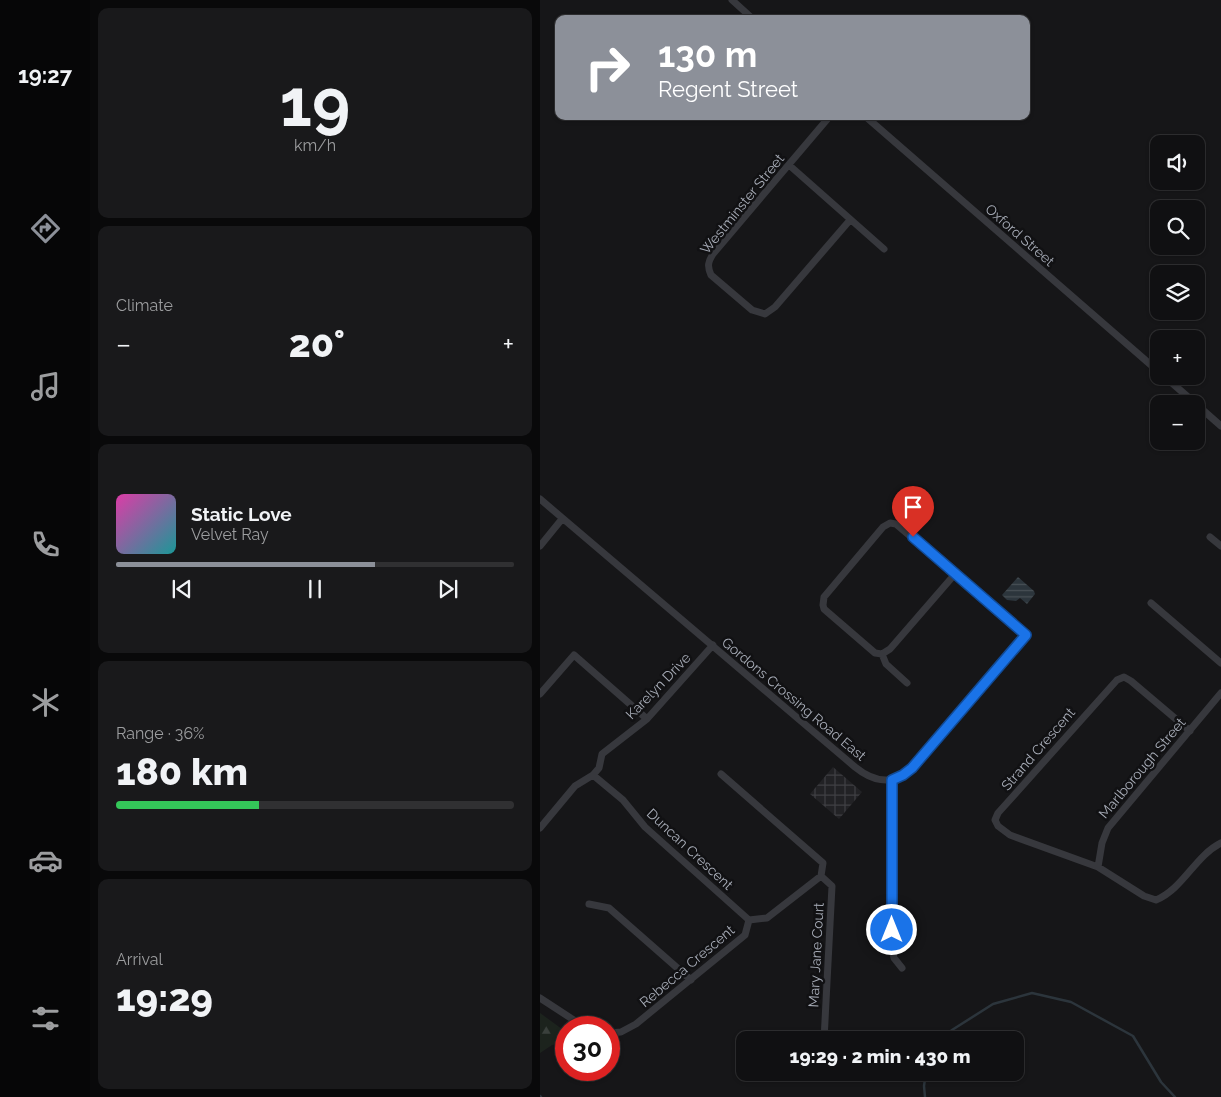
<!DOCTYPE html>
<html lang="en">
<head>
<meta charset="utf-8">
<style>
  body { margin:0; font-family:Raleway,sans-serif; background:#19191b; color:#f1f3f6; height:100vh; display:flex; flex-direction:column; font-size:19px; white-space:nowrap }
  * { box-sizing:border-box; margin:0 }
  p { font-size:16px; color:#9c9d9f }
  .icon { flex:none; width:28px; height:28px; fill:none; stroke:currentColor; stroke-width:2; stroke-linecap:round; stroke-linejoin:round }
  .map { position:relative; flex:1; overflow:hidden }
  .side { display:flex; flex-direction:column; gap:8px; padding:8px; background:#09090a; width:450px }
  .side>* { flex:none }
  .banner { position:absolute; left:15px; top:15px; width:475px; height:105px; border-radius:10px; box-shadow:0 1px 4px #0004,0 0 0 1px #303032; background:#8c9099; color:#fff; overflow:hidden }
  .tools { position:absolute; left:610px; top:135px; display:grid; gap:10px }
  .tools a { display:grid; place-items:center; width:55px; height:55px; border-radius:10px; background:#101012; box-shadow:0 1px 4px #0004,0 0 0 1px #303032; font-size:25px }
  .speed { position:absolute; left:15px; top:1016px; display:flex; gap:10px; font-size:25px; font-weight:700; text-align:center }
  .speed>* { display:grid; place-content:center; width:65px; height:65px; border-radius:50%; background:#101012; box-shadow:0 1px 4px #0004,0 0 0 1px #303032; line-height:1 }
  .speed .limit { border:8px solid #d22; background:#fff; color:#111 }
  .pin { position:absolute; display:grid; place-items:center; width:42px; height:42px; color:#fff; margin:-51px -21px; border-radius:50% 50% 50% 0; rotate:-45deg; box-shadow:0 0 5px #0007 }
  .pin .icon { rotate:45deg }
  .me { position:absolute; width:55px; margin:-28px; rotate:0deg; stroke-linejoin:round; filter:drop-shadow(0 0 4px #0008) }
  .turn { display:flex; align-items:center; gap:18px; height:105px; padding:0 20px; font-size:22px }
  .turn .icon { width:65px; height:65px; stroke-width:2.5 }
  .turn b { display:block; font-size:35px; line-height:42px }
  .big { font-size:38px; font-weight:800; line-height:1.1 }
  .side .widget { flex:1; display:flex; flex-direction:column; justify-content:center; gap:8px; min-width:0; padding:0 18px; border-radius:10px; background:#19191b }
  .side .dial { align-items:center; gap:0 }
  .dial b { font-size:65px; line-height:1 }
  .song { display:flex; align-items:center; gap:15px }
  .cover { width:60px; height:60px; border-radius:8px; background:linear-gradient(135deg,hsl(320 70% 55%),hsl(180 70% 35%)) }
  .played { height:5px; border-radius:2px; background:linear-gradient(90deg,#8c9099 65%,#303032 65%) }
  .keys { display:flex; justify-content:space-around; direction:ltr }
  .heat { display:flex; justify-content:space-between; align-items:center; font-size:28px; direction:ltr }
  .charge { height:8px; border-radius:4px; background:linear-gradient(90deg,#34c759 36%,#303032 0) }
  .trip { position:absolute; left:196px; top:1031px; width:288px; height:50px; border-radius:10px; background:#101012; box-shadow:0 1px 4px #0004,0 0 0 1px #303032; font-weight:800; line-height:50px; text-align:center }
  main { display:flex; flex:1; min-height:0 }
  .tab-bar { display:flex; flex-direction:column; width:90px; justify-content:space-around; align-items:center; background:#060607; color:#9c9d9f }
  .tab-bar .icon { width:35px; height:35px }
  .tab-bar .on { color:#8c9099 }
  .tab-bar b { font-size:22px; color:#f1f3f6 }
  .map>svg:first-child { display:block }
</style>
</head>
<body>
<main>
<nav class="tab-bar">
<b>19:27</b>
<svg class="icon on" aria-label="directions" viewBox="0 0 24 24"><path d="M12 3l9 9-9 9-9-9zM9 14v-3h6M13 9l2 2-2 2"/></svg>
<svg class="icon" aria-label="music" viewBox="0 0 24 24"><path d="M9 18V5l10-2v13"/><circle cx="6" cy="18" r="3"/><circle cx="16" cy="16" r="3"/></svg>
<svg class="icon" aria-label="phone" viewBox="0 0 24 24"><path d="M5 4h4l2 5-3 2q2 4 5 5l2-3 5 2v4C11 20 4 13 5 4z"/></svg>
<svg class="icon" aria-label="climate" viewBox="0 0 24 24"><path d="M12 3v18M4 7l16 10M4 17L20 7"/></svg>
<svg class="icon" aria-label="car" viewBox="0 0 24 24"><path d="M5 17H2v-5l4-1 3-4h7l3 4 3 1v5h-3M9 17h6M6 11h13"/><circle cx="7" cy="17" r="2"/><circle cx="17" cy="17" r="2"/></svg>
<svg class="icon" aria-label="filters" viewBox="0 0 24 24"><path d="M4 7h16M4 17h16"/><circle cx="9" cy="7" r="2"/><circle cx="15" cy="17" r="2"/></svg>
</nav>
<section class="side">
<div class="widget dial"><b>19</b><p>km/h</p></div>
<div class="widget"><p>Climate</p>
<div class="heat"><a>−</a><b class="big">20°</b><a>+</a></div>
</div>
<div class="widget">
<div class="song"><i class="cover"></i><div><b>Static Love</b><p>Velvet Ray</p></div></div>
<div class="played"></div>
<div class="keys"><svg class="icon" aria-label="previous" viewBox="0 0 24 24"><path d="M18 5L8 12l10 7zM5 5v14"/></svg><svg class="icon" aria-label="pause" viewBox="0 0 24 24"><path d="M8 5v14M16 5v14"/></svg><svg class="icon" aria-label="next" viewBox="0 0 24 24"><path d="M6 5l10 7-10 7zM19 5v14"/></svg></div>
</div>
<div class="widget"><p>Range · 36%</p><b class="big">180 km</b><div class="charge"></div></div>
<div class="widget"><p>Arrival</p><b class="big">19:29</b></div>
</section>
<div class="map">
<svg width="681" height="1097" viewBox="0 0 681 1097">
  <defs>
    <pattern id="industrial-grid" width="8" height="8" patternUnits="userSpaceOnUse" patternTransform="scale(1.25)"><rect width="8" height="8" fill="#222225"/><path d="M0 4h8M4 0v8" fill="none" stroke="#3f3f43"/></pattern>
    <pattern id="forest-firs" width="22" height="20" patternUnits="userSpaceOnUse" patternTransform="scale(1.25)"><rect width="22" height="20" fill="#1c231d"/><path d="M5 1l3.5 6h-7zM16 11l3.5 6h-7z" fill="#3a403c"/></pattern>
    <pattern id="water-rules" width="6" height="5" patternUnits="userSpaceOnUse" patternTransform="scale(1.25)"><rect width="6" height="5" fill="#2c353c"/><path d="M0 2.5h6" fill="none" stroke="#485056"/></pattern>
  </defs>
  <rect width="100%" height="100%" fill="#161618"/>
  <path fill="url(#industrial-grid)" d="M293 767 322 792 299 819 270 794Z"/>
  <path fill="url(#forest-firs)" d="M0 1013 26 1032V1042L12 1045 0 1053Z"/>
  <path fill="url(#water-rules)" d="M478 577 494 591 495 594 487 604 480 598 476 601 467 600 462 595Z"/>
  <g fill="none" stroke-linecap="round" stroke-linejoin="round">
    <path stroke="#2c353c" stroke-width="2.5" d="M401 1040 412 1030 453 1004 492 993 531 1002 593 1036 621 1082 635 1097
      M0 1096 1 1097
      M385 1097 384 1086 386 1072"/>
    <path stroke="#37383d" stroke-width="7" d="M192 0 213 19
      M290 116 173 254C168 262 167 266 171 275L212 310 225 314 235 307 310 220
      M325 116 619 372
      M249 165 344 249
      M624 376 656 404
      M656 404 681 426
      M0 499 315 767C331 780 350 786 368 772L486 635 356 524 350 523 343 527 284 597 283 605 284 609 335 653 342 654 350 649 415 574
      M670 537 681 546
      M0 546 22 519
      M611 603 681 663
      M342 654 346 664 367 683
      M0 694 34 655 107 719
      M650 731 591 681 584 677 577 680 458 813 455 820 458 826 470 835 558 867 604 896 616 900C643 889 655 856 681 843
      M181 774 283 863 281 876
      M53 775 83 800 105 827 209 920
      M352 780V949L354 958 362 968
      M0 828 35 786 53 775 59 768 62 754 107 719 173 645
      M558 867 562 843 568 828 681 693
      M281 876 292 886 284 1040
      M49 904 69 908 151 980
      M0 998 46 1028
      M69 1033 81 1032 96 1024 205 935 209 920 227 918 281 876"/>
  </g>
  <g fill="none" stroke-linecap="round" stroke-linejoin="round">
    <defs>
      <path id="route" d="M352 930V780L363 775 372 768 486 635 373 537"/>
    </defs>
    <use href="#route" stroke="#114b97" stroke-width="12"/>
    <use href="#route" stroke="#1a73e8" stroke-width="9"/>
  </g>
  <g text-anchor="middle" stroke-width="5" stroke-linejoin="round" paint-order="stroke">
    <g font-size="14" fill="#a8adb8" stroke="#111113">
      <text transform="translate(202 204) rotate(-51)" y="5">Westminster Street</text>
      <text transform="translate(480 235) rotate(41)" y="5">Oxford Street</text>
      <text transform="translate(118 686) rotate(-46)" y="5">Karelyn Drive</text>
      <text transform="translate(254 699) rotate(40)" y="5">Gordons Crossing Road East</text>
      <text transform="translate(498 749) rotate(-49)" y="5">Strand Crescent</text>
      <text transform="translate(602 768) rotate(-50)" y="5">Marlborough Street</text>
      <text transform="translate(150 849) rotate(43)" y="5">Duncan Crescent</text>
      <text transform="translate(276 955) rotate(-87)" y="5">Mary Jane Court</text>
      <text transform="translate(147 966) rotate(-40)" y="5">Rebecca Crescent</text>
    </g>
  </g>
</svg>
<div class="tools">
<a><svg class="icon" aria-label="sound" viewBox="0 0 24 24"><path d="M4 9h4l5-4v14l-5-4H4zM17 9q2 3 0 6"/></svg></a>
<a><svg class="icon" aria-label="search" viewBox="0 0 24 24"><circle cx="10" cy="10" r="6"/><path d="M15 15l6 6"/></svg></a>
<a><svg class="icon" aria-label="layers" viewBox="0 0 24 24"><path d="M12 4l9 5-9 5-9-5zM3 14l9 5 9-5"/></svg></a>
<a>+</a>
<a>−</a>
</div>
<div class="speed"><div class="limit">30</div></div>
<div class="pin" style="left:373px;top:537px;background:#d93025"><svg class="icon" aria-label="arrive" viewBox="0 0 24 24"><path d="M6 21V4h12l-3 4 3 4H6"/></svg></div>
<svg class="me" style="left:352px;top:930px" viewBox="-20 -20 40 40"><circle r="17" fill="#1a73e8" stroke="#fff" stroke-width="3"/><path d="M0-11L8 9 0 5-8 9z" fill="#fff"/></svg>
<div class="trip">19:29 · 2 min · 430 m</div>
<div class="banner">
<div class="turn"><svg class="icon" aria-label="right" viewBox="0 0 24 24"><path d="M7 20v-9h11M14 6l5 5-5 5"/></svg><div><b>130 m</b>Regent Street</div></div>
</div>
</div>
</main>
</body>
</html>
